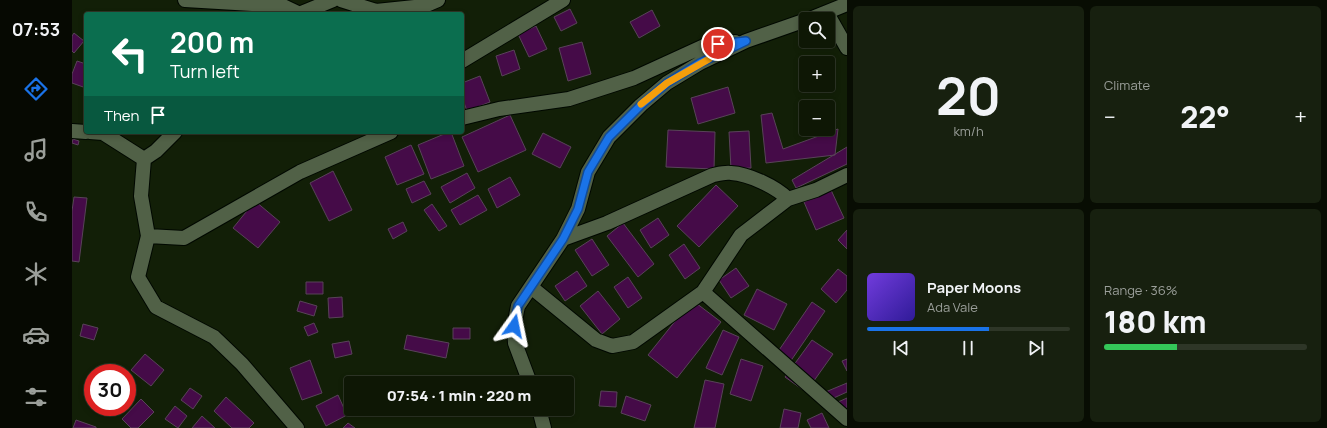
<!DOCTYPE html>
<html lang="en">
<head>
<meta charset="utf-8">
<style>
  body { margin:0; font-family:Manrope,sans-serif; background:#17200f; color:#f1f3f6; height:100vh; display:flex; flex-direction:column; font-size:15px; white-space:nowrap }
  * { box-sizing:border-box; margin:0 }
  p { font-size:13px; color:#9b9f9a }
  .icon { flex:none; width:22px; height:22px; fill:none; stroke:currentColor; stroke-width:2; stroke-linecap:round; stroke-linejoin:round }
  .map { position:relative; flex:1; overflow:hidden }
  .drawer { display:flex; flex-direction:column; gap:6px; padding:6px; background:#080d03; width:480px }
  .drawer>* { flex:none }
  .top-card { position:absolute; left:12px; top:12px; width:380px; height:122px; border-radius:4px; box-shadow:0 2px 6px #0003,0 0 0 1px #2e3627; background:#0b6e4f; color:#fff; overflow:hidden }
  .fabs { position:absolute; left:727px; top:12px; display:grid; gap:8px }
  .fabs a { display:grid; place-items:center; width:36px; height:36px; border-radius:4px; background:#0e1705; box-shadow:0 2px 6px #0003,0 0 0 1px #2e3627; font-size:20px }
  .speed { position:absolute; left:12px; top:364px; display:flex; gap:8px; font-size:20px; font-weight:700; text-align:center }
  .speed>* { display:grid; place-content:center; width:52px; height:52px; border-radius:50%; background:#0e1705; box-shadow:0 2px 6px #0003,0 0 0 1px #2e3627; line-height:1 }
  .speed .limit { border:6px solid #d22; background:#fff; color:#111 }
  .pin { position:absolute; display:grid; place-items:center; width:34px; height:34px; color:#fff; margin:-17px; border:2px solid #fff; border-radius:50%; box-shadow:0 1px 4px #0007 }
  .me { position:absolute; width:44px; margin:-22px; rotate:12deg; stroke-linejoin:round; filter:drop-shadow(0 0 3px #0008) }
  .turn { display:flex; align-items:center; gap:14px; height:84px; padding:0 20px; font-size:18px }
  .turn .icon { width:52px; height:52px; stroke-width:2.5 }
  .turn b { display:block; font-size:28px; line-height:34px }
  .then { display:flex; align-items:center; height:38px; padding:0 20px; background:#0003; gap:8px; font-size:15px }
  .big { font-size:30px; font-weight:800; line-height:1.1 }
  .drawer .tile { flex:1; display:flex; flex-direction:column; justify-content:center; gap:6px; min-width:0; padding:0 14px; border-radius:6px; background:#17200f }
  .drawer .dial { align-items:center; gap:0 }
  .dial b { font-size:52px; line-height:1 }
  .song { display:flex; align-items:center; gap:12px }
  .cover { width:48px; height:48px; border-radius:6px; background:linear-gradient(135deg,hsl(260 70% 55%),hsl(250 70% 35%)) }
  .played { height:4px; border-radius:2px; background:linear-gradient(90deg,#1a73e8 60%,#2e3627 60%) }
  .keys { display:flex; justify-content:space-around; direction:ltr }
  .heat { display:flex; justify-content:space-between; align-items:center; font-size:22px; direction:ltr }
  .charge { height:6px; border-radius:3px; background:linear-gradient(90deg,#34c759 36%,#2e3627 0) }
  .drawer .tiles { flex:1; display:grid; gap:6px; grid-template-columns:repeat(2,1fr) }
  .trip { position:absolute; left:272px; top:376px; width:230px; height:40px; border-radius:4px; background:#0e1705; box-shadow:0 2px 6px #0003,0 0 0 1px #2e3627; font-weight:800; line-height:40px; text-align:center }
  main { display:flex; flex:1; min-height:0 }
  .tabs { display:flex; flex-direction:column; width:72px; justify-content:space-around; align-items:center; background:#060902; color:#9b9f9a }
  .tabs .icon { width:28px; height:28px }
  .tabs .selected { color:#1a73e8 }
  .tabs b { font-size:18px; color:#f1f3f6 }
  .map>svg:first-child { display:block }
</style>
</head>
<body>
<main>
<nav class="tabs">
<b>07:53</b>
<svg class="icon selected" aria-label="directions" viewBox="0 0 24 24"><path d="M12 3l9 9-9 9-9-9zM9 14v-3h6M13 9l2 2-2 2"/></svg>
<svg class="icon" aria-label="music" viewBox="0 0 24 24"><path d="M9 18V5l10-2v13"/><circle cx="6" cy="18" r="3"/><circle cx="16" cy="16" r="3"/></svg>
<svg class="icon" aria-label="phone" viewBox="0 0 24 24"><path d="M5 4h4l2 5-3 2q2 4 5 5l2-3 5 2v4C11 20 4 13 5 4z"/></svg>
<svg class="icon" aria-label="climate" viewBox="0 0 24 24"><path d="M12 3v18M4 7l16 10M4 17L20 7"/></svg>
<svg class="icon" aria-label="car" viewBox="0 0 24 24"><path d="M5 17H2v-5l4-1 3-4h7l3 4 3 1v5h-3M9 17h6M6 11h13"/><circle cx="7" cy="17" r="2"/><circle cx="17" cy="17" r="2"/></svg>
<svg class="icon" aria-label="filters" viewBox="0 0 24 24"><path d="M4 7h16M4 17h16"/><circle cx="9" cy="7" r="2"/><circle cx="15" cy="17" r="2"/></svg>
</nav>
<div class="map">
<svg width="775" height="428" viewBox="0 0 775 428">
  <rect width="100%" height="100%" fill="#121f07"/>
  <path fill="#450b48" stroke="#594359" d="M498 9 505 23 489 31 482 17Z
    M580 10 588 26 567 38 558 22Z
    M464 26 475 49 457 57 446 34Z
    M2 33 12 41 2 53 0 51V36Z
    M510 42 519 74 496 81 487 48Z
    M442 50 448 69 430 76 424 56Z
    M5 61 14 64V88L0 83V74Z
    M408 76 418 102 395 111 390 97V83Z
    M656 87 663 113 626 124 619 98Z
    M700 113 711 149 766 129 763 155 694 163 689 115Z
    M438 115 454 150 406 172 390 137Z
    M596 130 643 132 642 169 594 167Z
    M677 131 679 168 659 169 657 132Z
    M377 132H379L392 166 359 179 346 145Z
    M471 133 499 147 488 168 460 154Z
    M1 139 7 141 6 145 0 143Z
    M339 145 352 174 325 185 313 157Z
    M775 147V164L724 188 720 180Z
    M261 171 280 210 257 221 238 183Z
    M395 173 403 188 378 203 369 187Z
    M438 177 448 195 425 208 416 189Z
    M352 181 359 194 340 203 334 189Z
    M644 185 666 206 627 247 605 226Z
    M759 190 772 218 744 230 732 202Z
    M406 195 415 210 388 225 379 210Z
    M2 197 15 198 7 262 0 261V211Z
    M183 201 208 222 186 248 161 228Z
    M360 204 375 226 367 231 352 210Z
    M586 218 597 235 579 248 568 230Z
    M331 222 335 231 321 239 316 229Z
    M551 223 582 264 566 277 535 236Z
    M775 230V249L766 240Z
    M520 239 537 265 520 276 503 250Z
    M612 244 628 268 613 279 597 255Z
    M664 268 677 286 659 298 647 280Z
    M766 269 775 276V290L764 303 749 289Z
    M505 271 515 286 493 301 483 286Z
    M556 277 570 298 556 308 542 287Z
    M234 282H251V294H234Z
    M685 289 715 304 702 330 672 315Z
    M526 291 548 319 530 334 508 306Z
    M270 297 271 317 257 318 256 298Z
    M620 300 649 322 605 378 576 355Z
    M228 301 245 306 242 316 225 311Z
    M740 302 753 311 718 362 705 353Z
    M242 323 246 332 236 336 232 327Z
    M11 324 26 328 22 340 8 336Z
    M381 328H398V339H381Z
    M651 330 667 337 650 375 634 368Z
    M335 335 377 343 374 358 332 349Z
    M740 340 761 354 734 392 713 377Z
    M277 341 280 354 263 358 260 344Z
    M73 354 92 370 79 386 59 370Z
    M669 359 691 366 679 401 658 394Z
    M775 359V371L770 361Z
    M238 360 250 393 230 400 218 368Z
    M353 376H398L397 383H353Z
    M633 380 652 384 643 428H622Z
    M55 382 62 388 55 397Z
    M775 383V392L755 401 751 393Z
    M118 388 130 396 121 409 109 400Z
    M529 391 545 392 544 407 527 406Z
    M266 395 275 415 254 426 244 406Z
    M554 396 579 405 573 421 549 413Z
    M154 397 182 423 177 428H160L142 411Z
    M775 398V425L766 402Z
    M69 399 82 412 66 428H59L50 419Z
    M103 406 115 416 106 428 93 419Z
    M28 407H46L39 416Z
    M712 409 729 413 726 428H708Z
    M750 413 757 428H739L735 420Z
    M130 416 143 428H120Z
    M4 420 24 427V428H1Z
    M276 423 283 428H271Z"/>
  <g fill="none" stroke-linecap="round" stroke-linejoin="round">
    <defs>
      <path id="street" d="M113 0 211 6 228 14
        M269 0 304 11 352 6 366 0
        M755 13 775 48
        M227 14 261 0
        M738 19 775 4
        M390 61 491 0
        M390 118 427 109 497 99 562 78 632 46 663 42
        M0 131 14 132
        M18 132 31 133 72 159
        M72 159 69 196 76 236 66 277 84 307 142 337 170 364 225 428
        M72 159 84 151 103 132
        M76 236 112 238 228 172 319 132
        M491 239 535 223 641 175C646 174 654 172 659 173 677 174 704 187 716 199
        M459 287 524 340 540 346 561 342 631 292 669 235 716 199 744 190 775 175
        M631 292 775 419
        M458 383 443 343 442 326 446 306 491 239 506 209 516 172 537 137 569 105 595 83 628 63 674 41 734 20
        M467 409 472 428"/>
    </defs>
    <use href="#street" stroke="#010800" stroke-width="16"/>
    <use href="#street" stroke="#516147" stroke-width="14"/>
  </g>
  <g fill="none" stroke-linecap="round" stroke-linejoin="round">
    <defs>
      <path id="route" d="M442 326 446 306 491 239 506 209 516 172 537 137 569 105 595 83 628 63 674 41 646 44"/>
    </defs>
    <use href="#route" stroke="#114b97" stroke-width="10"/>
    <use href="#route" stroke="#1a73e8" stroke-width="7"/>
    <path stroke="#f59e0b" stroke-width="7" d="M569 104 595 83 637 59"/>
  </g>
</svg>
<div class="fabs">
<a><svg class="icon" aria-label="search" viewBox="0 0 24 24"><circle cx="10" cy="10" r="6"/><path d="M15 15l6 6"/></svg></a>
<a>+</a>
<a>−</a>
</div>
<div class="speed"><div class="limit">30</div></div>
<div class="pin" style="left:646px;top:44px;background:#d93025"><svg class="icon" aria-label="arrive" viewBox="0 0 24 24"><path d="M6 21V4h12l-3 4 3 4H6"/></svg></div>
<svg class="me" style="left:442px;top:326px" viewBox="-20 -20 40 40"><path d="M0-17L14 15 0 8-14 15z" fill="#1a73e8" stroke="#fff" stroke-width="4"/></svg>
<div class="trip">07:54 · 1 min · 220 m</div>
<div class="top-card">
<div class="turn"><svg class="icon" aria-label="left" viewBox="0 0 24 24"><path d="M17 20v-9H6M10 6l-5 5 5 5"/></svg><div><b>200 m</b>Turn left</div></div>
<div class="then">Then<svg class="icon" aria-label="arrive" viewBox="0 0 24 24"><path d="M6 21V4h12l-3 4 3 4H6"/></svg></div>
</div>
</div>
<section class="drawer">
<div class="tiles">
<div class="tile dial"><b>20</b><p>km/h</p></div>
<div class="tile"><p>Climate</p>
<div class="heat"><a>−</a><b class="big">22°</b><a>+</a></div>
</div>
<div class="tile">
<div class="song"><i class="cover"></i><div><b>Paper Moons</b><p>Ada Vale</p></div></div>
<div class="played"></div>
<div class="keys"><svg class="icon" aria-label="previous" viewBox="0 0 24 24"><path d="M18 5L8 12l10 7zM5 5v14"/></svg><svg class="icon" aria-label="pause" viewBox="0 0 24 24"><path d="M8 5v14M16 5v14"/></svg><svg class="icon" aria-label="next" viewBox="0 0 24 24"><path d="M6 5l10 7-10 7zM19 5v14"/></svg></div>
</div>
<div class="tile"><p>Range · 36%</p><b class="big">180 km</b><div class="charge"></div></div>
</div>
</section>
</main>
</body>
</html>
